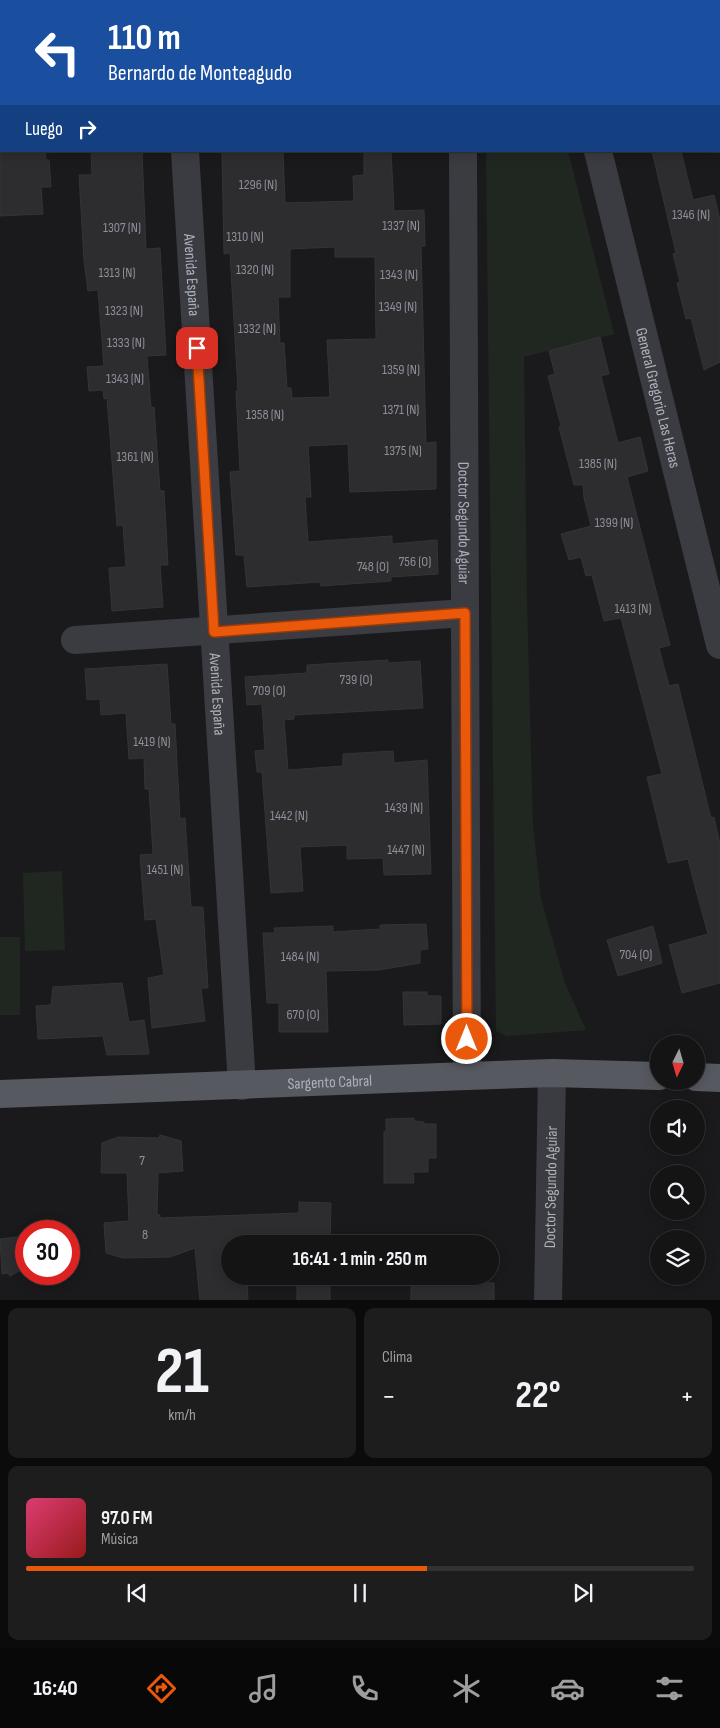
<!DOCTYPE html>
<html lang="es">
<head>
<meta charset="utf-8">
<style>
  body { margin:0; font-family:"Sofia Sans Condensed",sans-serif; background:#1d1d1e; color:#f1f3f6; height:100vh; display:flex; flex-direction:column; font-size:19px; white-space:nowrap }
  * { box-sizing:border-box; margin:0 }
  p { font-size:16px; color:#9d9ea0 }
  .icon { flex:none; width:28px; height:28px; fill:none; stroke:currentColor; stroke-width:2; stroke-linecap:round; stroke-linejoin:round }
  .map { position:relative; height:1300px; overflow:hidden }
  .panel { display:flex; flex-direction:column; gap:8px; padding:8px; background:#0b0b0c; flex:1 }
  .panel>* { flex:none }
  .top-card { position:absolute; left:0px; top:0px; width:720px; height:152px; box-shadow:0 2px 12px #0003,0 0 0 1px #333334; background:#1a4fa0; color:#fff; overflow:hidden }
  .needle { width:32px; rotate:185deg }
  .fabs { position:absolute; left:650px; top:1035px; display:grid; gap:10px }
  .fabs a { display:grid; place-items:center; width:55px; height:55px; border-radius:50%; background:#141415; box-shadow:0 2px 12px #0003,0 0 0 1px #333334; font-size:25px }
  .speed { position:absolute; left:15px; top:1220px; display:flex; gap:10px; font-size:25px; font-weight:700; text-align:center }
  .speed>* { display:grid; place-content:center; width:65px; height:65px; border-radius:50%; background:#141415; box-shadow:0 2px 12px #0003,0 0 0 1px #333334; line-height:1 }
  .speed .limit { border:8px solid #d22; background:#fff; color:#111 }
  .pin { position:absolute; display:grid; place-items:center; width:42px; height:42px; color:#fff; margin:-21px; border-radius:10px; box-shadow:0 2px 8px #0006 }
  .me { position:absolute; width:55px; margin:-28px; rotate:0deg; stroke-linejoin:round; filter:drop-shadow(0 0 4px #0008) }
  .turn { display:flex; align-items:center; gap:18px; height:105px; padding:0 25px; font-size:22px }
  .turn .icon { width:65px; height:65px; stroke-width:2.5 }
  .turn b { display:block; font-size:35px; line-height:42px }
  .then { display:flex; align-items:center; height:48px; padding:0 25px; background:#0003; gap:10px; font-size:19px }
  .big { font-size:38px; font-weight:700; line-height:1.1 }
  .panel .card { flex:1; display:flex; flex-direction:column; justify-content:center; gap:8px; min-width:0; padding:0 18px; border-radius:10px; background:#1d1d1e }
  .panel .dial { align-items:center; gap:0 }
  .dial b { font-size:65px; line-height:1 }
  .song { display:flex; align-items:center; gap:15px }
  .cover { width:60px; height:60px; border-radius:8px; background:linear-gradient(135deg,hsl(340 70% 55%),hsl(0 70% 35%)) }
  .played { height:5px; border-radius:2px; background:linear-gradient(90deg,#ea580c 60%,#333334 60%) }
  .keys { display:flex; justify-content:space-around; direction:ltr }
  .heat { display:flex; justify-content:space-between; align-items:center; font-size:28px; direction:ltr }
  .panel .tiles { flex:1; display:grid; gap:8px; grid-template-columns:1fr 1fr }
  .card:last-child { grid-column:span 2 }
  .trip { position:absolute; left:221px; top:1235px; width:278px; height:50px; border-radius:25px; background:#141415; box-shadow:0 2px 12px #0003,0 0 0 1px #333334; font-weight:700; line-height:50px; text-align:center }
  .tab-bar { display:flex; height:80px; justify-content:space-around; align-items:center; background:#080808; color:#9d9ea0 }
  .tab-bar .icon { width:35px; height:35px }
  .tab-bar .current { color:#ea580c }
  .tab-bar b { font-size:22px; color:#f1f3f6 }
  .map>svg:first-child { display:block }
</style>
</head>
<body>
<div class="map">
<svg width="720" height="1301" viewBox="0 0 720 1301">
  <rect width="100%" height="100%" fill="#1a1a1c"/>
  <path fill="#202721" d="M486 151H568L614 334 524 357 527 602 533 826 541 899 565 983 586 1030 507 1036 496 1031Z
    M62 871 65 950 25 951 23 873Z
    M0 937H20V1015H0Z"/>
  <path fill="#2d2d30" stroke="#343438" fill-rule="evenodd" d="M0 151H45L46 160H49L51 187H41L43 214 0 216Z
    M91 151H142L146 249 160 248 166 355 147 356 151 408 154 407 160 491H164L168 565H160L163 607 112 611 109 568 126 567 123 525 117 526 107 398 104 399 103 390 89 391 87 367 104 366 98 290 88 291 84 261 79 175H92Z
    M222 151H283L285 203 354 201 353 176 364 175V151H391L394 211 424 210 425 246H421L426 443 436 442V489L350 492 348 444 308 446 311 497H305L308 542 392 536V544L437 540 438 574 391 577V581L321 586 320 582 247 587 244 555H236L232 500 230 472 240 471 236 391H238L230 253 224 254ZM335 247V257H375L376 339 327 340 330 397 292 398 291 388H287L284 343H280L278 297H290V249Z
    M652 151H681L693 200 714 195 720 220V362L704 370 691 318 686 319 677 283 680 282 673 254 676 253Z
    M600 337 609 374 601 376 618 443 640 437 648 471 627 477 670 645 659 648 669 686 678 684 711 818 714 817 720 844V983L682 993 669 945 708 934 697 894 688 859 668 863 647 777 662 774 621 618 604 621 592 575 586 576 581 557 569 560 561 534 591 526 584 498 583 485H574L559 427 561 426 548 376 555 374 549 351Z
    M388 660V663L420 661 423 708 294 715V719L284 720 288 770 343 766V754L393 751 394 763 427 760 431 874 384 875 383 858 347 859V845L300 847 303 891 271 893 262 772H257L255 751 265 750 262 704 247 705 245 677 307 673V665Z
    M167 664 171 724H175L180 819 185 818 191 907H203L208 988H201L205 1021 152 1028 148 978 164 975 156 919 145 920 140 855 153 854 149 789H145L144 758 129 759 126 713 101 715 100 699 87 700 85 669Z
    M426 924 428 949 420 950V963L379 970 326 971 328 1032H279V1003H267L263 933H275L274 928 333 926V932L380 929V925Z
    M653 926 662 963 618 976 607 940Z
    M122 983 129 1022 144 1020 149 1054 107 1055 103 1036 38 1039 36 1006 51 1005 53 987Z
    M403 992H427V996H441V1024L404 1025Z
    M414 1118V1121L424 1122V1124H436V1158H428V1172H413L414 1183H384V1132H386V1119Z
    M160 1135 181 1141 183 1171 158 1173 157 1215H160V1218L299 1213V1202L331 1203 330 1244H230V1276H271L247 1277 248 1301H200L195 1248 170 1257 123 1258 106 1253 104 1223 129 1221 127 1173H101L102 1143 118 1137 159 1138Z
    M26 1236V1267L10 1276 8 1273 2 1274 0 1239Z
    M297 1276H330V1301H297Z
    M411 1280 494 1283V1301H411Z"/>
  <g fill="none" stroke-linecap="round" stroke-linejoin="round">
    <g stroke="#3b3c41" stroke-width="28">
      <path d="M176 0V1"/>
      <path d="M463 0V1"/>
      <path d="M560 0V1"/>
      <path d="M351 1 371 0"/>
      <path d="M0 22H1"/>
      <path id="s1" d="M185 151 242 1086"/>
      <path id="s2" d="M463 151 467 1076"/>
      <path id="s3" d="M598 151 720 645"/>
      <path d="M75 640 465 613"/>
      <path id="s4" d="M548 1301 552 1073"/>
    </g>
    <g stroke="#575960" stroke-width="28">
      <path d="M696 1077 720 1078"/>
      <path id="s5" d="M0 1094 467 1076 552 1073 659 1076"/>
    </g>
  </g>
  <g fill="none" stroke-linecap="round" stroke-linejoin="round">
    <defs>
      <path id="route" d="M197 348 214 632 465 613 467 1039"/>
    </defs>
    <use href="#route" stroke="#983908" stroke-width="12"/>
    <use href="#route" stroke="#ea580c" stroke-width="9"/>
  </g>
  <g text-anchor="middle" stroke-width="5" stroke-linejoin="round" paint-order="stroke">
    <g font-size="14" fill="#8c8f98">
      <text x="258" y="189">1296 (N)</text>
      <text x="691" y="219">1346 (N)</text>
      <text x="401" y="230">1337 (N)</text>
      <text x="122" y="232">1307 (N)</text>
      <text x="245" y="241">1310 (N)</text>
      <text x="255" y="274">1320 (N)</text>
      <text x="117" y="277">1313 (N)</text>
      <text x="399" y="279">1343 (N)</text>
      <text x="398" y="311">1349 (N)</text>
      <text x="124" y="315">1323 (N)</text>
      <text x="257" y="333">1332 (N)</text>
      <text x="126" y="347">1333 (N)</text>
      <text x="401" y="374">1359 (N)</text>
      <text x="125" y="383">1343 (N)</text>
      <text x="401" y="414">1371 (N)</text>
      <text x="265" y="419">1358 (N)</text>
      <text x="403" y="455">1375 (N)</text>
      <text x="135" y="461">1361 (N)</text>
      <text x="598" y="468">1385 (N)</text>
      <text x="614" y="527">1399 (N)</text>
      <text x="415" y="566">756 (O)</text>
      <text x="373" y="571">748 (O)</text>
      <text x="633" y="613">1413 (N)</text>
      <text x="356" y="684">739 (O)</text>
      <text x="269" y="695">709 (O)</text>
      <text x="152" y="746">1419 (N)</text>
      <text x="404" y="812">1439 (N)</text>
      <text x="289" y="820">1442 (N)</text>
      <text x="406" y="854">1447 (N)</text>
      <text x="165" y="874">1451 (N)</text>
      <text x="636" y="959">704 (O)</text>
      <text x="300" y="961">1484 (N)</text>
      <text x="303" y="1019">670 (O)</text>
      <text x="142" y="1165">7</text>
      <text x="145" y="1239">8</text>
    </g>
    <g font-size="16" fill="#adb1bb" stroke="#151517">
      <text dy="6" stroke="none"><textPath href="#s1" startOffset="124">Avenida España</textPath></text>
      <text dy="6" stroke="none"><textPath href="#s3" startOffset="254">General Gregorio Las Heras</textPath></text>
      <text dy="6" stroke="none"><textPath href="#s2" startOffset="372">Doctor Segundo Aguiar</textPath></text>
      <text dy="6" stroke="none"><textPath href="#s1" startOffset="544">Avenida España</textPath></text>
      <text dy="6" stroke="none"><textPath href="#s5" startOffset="330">Sargento Cabral</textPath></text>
      <text dy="6" stroke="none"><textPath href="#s4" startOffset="114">Doctor Segundo Aguiar</textPath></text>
    </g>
  </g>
</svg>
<div class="fabs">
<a><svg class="needle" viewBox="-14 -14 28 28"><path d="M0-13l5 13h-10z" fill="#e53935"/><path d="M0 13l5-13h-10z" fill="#9d9ea0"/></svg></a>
<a><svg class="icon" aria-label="sound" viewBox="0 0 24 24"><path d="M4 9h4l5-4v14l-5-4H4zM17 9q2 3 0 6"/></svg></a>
<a><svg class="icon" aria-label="search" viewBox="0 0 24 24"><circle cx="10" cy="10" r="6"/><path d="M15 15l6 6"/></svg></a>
<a><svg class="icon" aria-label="layers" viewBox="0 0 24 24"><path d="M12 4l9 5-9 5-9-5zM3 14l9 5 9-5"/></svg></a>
</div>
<div class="speed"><div class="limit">30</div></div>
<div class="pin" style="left:197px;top:348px;background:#d93025"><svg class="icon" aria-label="arrive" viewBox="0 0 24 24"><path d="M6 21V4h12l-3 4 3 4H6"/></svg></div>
<svg class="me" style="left:467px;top:1039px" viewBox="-20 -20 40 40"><circle r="17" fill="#ea580c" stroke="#fff" stroke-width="3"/><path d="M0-11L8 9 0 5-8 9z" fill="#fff"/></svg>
<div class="trip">16:41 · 1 min · 250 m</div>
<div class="top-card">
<div class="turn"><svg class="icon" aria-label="left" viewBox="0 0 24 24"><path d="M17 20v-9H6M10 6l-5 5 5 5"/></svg><div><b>110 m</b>Bernardo de Monteagudo</div></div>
<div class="then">Luego<svg class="icon" aria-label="right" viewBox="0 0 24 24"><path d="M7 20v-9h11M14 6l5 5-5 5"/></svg></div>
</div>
</div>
<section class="panel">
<div class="tiles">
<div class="card dial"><b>21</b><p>km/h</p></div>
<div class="card"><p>Clima</p>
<div class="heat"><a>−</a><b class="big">22°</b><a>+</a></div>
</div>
<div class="card">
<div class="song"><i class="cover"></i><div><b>97.0 FM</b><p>Música</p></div></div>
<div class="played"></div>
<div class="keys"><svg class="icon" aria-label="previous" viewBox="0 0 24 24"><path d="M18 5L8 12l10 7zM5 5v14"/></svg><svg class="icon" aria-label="pause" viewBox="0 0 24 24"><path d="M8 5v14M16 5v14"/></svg><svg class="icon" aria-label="next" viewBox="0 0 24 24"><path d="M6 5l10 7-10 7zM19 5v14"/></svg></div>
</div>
</div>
</section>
<nav class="tab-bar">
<b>16:40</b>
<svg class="icon current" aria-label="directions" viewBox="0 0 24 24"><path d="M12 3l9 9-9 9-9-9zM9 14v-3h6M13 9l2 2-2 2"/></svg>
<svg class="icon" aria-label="music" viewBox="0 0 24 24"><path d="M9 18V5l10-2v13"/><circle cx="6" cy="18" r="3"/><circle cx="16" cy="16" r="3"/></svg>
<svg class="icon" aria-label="phone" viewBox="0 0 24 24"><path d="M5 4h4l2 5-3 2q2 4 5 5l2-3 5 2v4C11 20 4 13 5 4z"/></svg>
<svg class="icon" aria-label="climate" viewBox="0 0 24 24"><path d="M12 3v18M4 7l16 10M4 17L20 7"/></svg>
<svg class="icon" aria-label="car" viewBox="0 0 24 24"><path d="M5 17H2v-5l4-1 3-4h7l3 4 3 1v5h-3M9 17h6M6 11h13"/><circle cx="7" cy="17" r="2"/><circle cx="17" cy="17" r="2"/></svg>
<svg class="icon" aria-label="filters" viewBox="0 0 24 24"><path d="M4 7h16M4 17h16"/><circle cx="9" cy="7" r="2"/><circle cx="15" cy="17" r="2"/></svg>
</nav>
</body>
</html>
